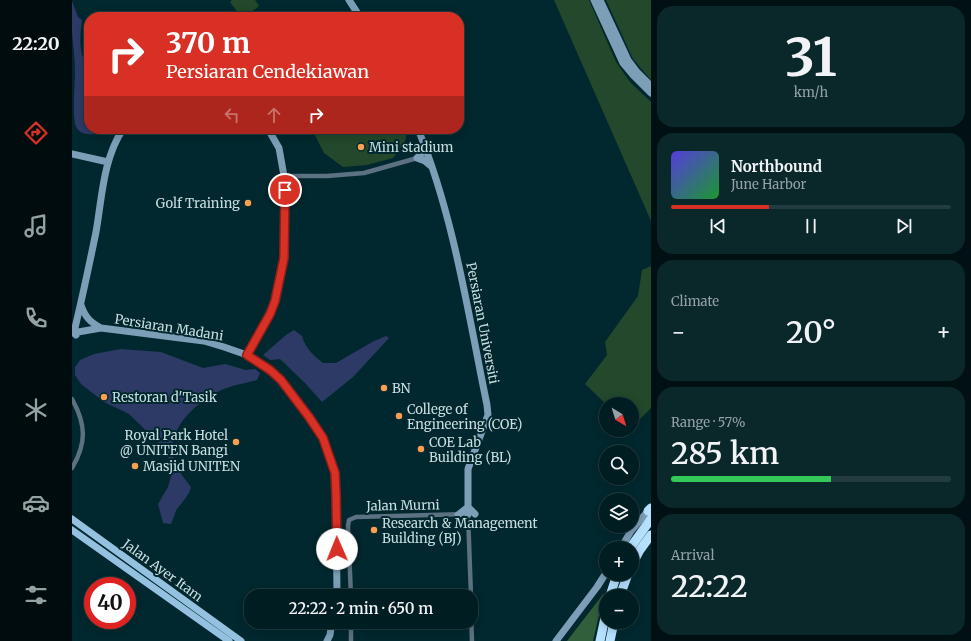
<!DOCTYPE html>
<html lang="en">
<head>
<meta charset="utf-8">
<style>
  body { margin:0; font-family:Merriweather,serif; background:#0a272a; color:#f1f3f6; height:100vh; display:flex; flex-direction:column; font-size:15px; white-space:nowrap }
  * { box-sizing:border-box; margin:0 }
  p { font-size:13px; color:#95a2a5 }
  .icon { flex:none; width:22px; height:22px; fill:none; stroke:currentColor; stroke-width:2; stroke-linecap:round; stroke-linejoin:round }
  .map { position:relative; flex:1; overflow:hidden }
  .details { display:flex; flex-direction:column; gap:6px; padding:6px; background:#001013; width:320px }
  .details>* { flex:none }
  .banner { position:absolute; left:12px; top:12px; width:380px; height:122px; border-radius:16px; box-shadow:0 2px 10px #0003,0 0 0 1px #223c40; background:#d93025; color:#fff; overflow:hidden }
  .needle { width:26px; rotate:142deg }
  .tools { position:absolute; left:527px; top:397px; display:grid; gap:8px }
  .tools a { display:grid; place-items:center; width:40px; height:40px; border-radius:50%; background:#001e22; box-shadow:0 2px 10px #0003,0 0 0 1px #223c40; font-size:20px }
  .speed { position:absolute; left:12px; top:577px; display:flex; gap:8px; font-size:20px; font-weight:700; text-align:center }
  .speed>* { display:grid; place-content:center; width:52px; height:52px; border-radius:50%; background:#001e22; box-shadow:0 2px 10px #0003,0 0 0 1px #223c40; line-height:1 }
  .speed .limit { border:6px solid #d22; background:#fff; color:#111 }
  .pin { position:absolute; display:grid; place-items:center; width:34px; height:34px; color:#fff; margin:-17px; border:2px solid #fff; border-radius:50%; box-shadow:0 1px 4px #0007 }
  .me { position:absolute; width:44px; margin:-22px; rotate:359deg; stroke-linejoin:round; filter:drop-shadow(0 0 3px #0008) }
  .turn { display:flex; align-items:center; gap:14px; height:84px; padding:0 16px; font-size:18px }
  .turn .icon { width:52px; height:52px; stroke-width:2.5 }
  .turn b { display:block; font-size:28px; line-height:34px }
  .lanes { display:flex; align-items:center; height:38px; padding:0 16px; background:#0003; justify-content:center; gap:20px; direction:ltr }
  .lanes .off { opacity:.35 }
  .big { font-size:30px; font-weight:600; line-height:1.1 }
  .details .card { flex:1; display:flex; flex-direction:column; justify-content:center; gap:6px; min-width:0; padding:0 14px; border-radius:16px; background:#0a272a }
  .details .dial { align-items:center; gap:0 }
  .dial b { font-size:52px; line-height:1 }
  .song { display:flex; align-items:center; gap:12px }
  .cover { width:48px; height:48px; border-radius:6px; background:linear-gradient(135deg,hsl(250 70% 55%),hsl(130 70% 35%)) }
  .played { height:4px; border-radius:2px; background:linear-gradient(90deg,#d93025 35%,#223c40 35%) }
  .keys { display:flex; justify-content:space-around; direction:ltr }
  .heat { display:flex; justify-content:space-between; align-items:center; font-size:22px; direction:ltr }
  .charge { height:6px; border-radius:3px; background:linear-gradient(90deg,#34c759 57%,#223c40 0) }
  .trip { position:absolute; left:172px; top:589px; width:234px; height:40px; border-radius:16px; background:#001e22; box-shadow:0 2px 10px #0003,0 0 0 1px #223c40; font-weight:600; line-height:40px; text-align:center }
  main { display:flex; flex:1; min-height:0 }
  .tab-bar { display:flex; flex-direction:column; width:72px; justify-content:space-around; align-items:center; background:#000c0e; color:#95a2a5 }
  .tab-bar .icon { width:28px; height:28px }
  .tab-bar .active { color:#d93025 }
  .tab-bar b { font-size:18px; color:#f1f3f6 }
  .map>svg:first-child { display:block }
</style>
</head>
<body>
<main>
<nav class="tab-bar">
<b>22:20</b>
<svg class="icon active" aria-label="directions" viewBox="0 0 24 24"><path d="M12 3l9 9-9 9-9-9zM9 14v-3h6M13 9l2 2-2 2"/></svg>
<svg class="icon" aria-label="music" viewBox="0 0 24 24"><path d="M9 18V5l10-2v13"/><circle cx="6" cy="18" r="3"/><circle cx="16" cy="16" r="3"/></svg>
<svg class="icon" aria-label="phone" viewBox="0 0 24 24"><path d="M5 4h4l2 5-3 2q2 4 5 5l2-3 5 2v4C11 20 4 13 5 4z"/></svg>
<svg class="icon" aria-label="climate" viewBox="0 0 24 24"><path d="M12 3v18M4 7l16 10M4 17L20 7"/></svg>
<svg class="icon" aria-label="car" viewBox="0 0 24 24"><path d="M5 17H2v-5l4-1 3-4h7l3 4 3 1v5h-3M9 17h6M6 11h13"/><circle cx="7" cy="17" r="2"/><circle cx="17" cy="17" r="2"/></svg>
<svg class="icon" aria-label="filters" viewBox="0 0 24 24"><path d="M4 7h16M4 17h16"/><circle cx="9" cy="7" r="2"/><circle cx="15" cy="17" r="2"/></svg>
</nav>
<div class="map">
<svg width="579" height="641" viewBox="0 0 579 641">
  <rect width="100%" height="100%" fill="#00282e"/>
  <path fill="#23482b" d="M160 0H183L187 6 173 17H169L158 2Z
    M482 0H517L544 62 558 82 579 102V221Z
    M534 0H579V80L561 59Z
    M240 129H333L335 133 333 141 321 158 295 165 271 167 252 153Z
    M579 266V408L560 427V404H534L513 384 535 355 533 342 566 296 570 270Z"/>
  <path fill="#315e3b" d="M532 593 521 641H495Z"/>
  <path fill="#2d3a65" d="M0 1 6 17 10 20C8 37 6 55 17 69V129H28L29 133C20 135 9 136 4 127 0 117 3 84 3 72 3 58 1 45 0 32 0 22 0 11 0 1Z
    M222 330 230 336C233 348 242 356 251 363H264L302 341 314 336 317 338 281 377 250 402 233 383 208 359 198 360 191 355 214 335Z
    M49 349 89 352 131 368 153 364 174 370 183 369 188 373 185 380C171 384 154 386 142 394 121 406 97 428 101 455 102 466 112 478 119 487 117 496 110 502 105 509 103 513 101 519 99 524L91 523 86 504 96 487 100 473 96 456 88 444 57 414 32 402 9 384 3 375V367L8 360 22 354Z"/>
  <g fill="none" stroke-linecap="round" stroke-linejoin="round">
    <path stroke="#5c7181" stroke-width="4.5" d="M212 176H255L292 173 356 155
      M0 399C14 424 15 443 0 468
      M279 596 276 526 277 520 284 517 396 514 399 596
      M399 614 400 641
      M279 622V641"/>
    <path stroke="#7c9eb7" stroke-width="7" d="M277 0 288 17
      M522 0 551 63 561 75 579 93
      M528 0 556 60 565 72 579 86
      M346 129C382 217 396 313 415 405L416 415 396 469V514
      M352 145 351 152 345 158 353 161 359 166
      M0 154 36 162
      M9 305C13 317 18 322 29 328
      M0 333 29 328 132 341 152 347 175 355 197 369 209 380 237 417 251 438 263 473 264 494 265 596
      M4 335 2 332C10 299 17 266 24 232 30 198 31 159 51 129
      M175 355 201 308 212 254V176L207 148 196 129
      M396 507 403 514
      M386 515 396 507
      M549 548 559 531 576 511
      M255 641 258 635 260 622
      M484 641 525 587 534 573"/>
    <path stroke="#95c1e1" stroke-width="7" d="M0 519 169 641
      M0 530 157 641"/>
    <path stroke="#b5e0fe" stroke-width="9" d="M576 511 579 508
      M558 548 579 519
      M560 565 568 550 579 535
      M538 596 545 574
      M548 596 556 574
      M528 641 534 613
      M538 641 542 622"/>
  </g>
  <g fill="none" stroke-linecap="round" stroke-linejoin="round">
    <defs>
      <path id="route" d="M213 190 212 258 203 301 198 314 175 355 198 370 209 380 237 417 251 438 263 473 264 494 265 549"/>
    </defs>
    <use href="#route" stroke="#8d1f18" stroke-width="10"/>
    <use href="#route" stroke="#d93025" stroke-width="7"/>
  </g>
  <g fill="#fa9f4f" stroke="#00282e" stroke-width="1.5">
    <circle cx="289" cy="147" r="4"/>
    <circle cx="176" cy="203" r="4"/>
    <circle cx="312" cy="388" r="4"/>
    <circle cx="32" cy="397" r="4"/>
    <circle cx="327" cy="416" r="4"/>
    <circle cx="164" cy="442" r="4"/>
    <circle cx="349" cy="449" r="4"/>
    <circle cx="63" cy="466" r="4"/>
    <circle cx="302" cy="530" r="4"/>
  </g>
  <g text-anchor="middle" stroke-width="4" stroke-linejoin="round" paint-order="stroke">
    <g font-size="13" fill="#c8dde0" stroke="#00282e" text-anchor="start">
      <text x="297" y="152">Mini stadium</text>
      <text x="168" y="208" text-anchor="end">Golf Training</text>
      <text x="320" y="393">BN</text>
      <text x="40" y="402">Restoran d'Tasik</text>
      <text x="335" y="414">College of<tspan x="335" dy="15">Engineering (COE)</tspan></text>
      <text x="156" y="440" text-anchor="end">Royal Park Hotel<tspan x="156" dy="15">@ UNITEN Bangi</tspan></text>
      <text x="357" y="447">COE Lab<tspan x="357" dy="15">Building (BL)</tspan></text>
      <text x="71" y="471">Masjid UNITEN</text>
      <text x="310" y="528">Research &amp; Management<tspan x="310" dy="15">Building (BJ)</tspan></text>
    </g>
    <g font-size="13" fill="#c8dde0" stroke="#00282e">
      <text transform="translate(411 323) rotate(79)" y="5">Persiaran Universiti</text>
      <text transform="translate(97 327) rotate(9)" y="5">Persiaran Madani</text>
      <text transform="translate(331 505) rotate(-1)" y="5">Jalan Murni</text>
      <text transform="translate(91 570) rotate(36)" y="5">Jalan Ayer Itam</text>
    </g>
  </g>
</svg>
<div class="tools">
<a><svg class="needle" viewBox="-14 -14 28 28"><path d="M0-13l5 13h-10z" fill="#e53935"/><path d="M0 13l5-13h-10z" fill="#95a2a5"/></svg></a>
<a><svg class="icon" aria-label="search" viewBox="0 0 24 24"><circle cx="10" cy="10" r="6"/><path d="M15 15l6 6"/></svg></a>
<a><svg class="icon" aria-label="layers" viewBox="0 0 24 24"><path d="M12 4l9 5-9 5-9-5zM3 14l9 5 9-5"/></svg></a>
<a>+</a>
<a>−</a>
</div>
<div class="speed"><div class="limit">40</div></div>
<div class="pin" style="left:213px;top:190px;background:#d93025"><svg class="icon" aria-label="arrive" viewBox="0 0 24 24"><path d="M6 21V4h12l-3 4 3 4H6"/></svg></div>
<svg class="me" style="left:265px;top:549px" viewBox="-20 -20 40 40"><circle r="19" fill="#fff"/><path d="M0-13L10 11 0 6-10 11z" fill="#d93025"/></svg>
<div class="trip">22:22 · 2 min · 650 m</div>
<div class="banner">
<div class="turn"><svg class="icon" aria-label="right" viewBox="0 0 24 24"><path d="M7 20v-9h11M14 6l5 5-5 5"/></svg><div><b>370 m</b>Persiaran Cendekiawan</div></div>
<div class="lanes"><svg class="icon off" aria-label="left" viewBox="0 0 24 24"><path d="M17 20v-9H6M10 6l-5 5 5 5"/></svg><svg class="icon off" aria-label="ahead" viewBox="0 0 24 24"><path d="M12 20V5M6 11l6-6 6 6"/></svg><svg class="icon" aria-label="right" viewBox="0 0 24 24"><path d="M7 20v-9h11M14 6l5 5-5 5"/></svg></div>
</div>
</div>
<section class="details">
<div class="card dial"><b>31</b><p>km/h</p></div>
<div class="card">
<div class="song"><i class="cover"></i><div><b>Northbound</b><p>June Harbor</p></div></div>
<div class="played"></div>
<div class="keys"><svg class="icon" aria-label="previous" viewBox="0 0 24 24"><path d="M18 5L8 12l10 7zM5 5v14"/></svg><svg class="icon" aria-label="pause" viewBox="0 0 24 24"><path d="M8 5v14M16 5v14"/></svg><svg class="icon" aria-label="next" viewBox="0 0 24 24"><path d="M6 5l10 7-10 7zM19 5v14"/></svg></div>
</div>
<div class="card"><p>Climate</p>
<div class="heat"><a>−</a><b class="big">20°</b><a>+</a></div>
</div>
<div class="card"><p>Range · 57%</p><b class="big">285 km</b><div class="charge"></div></div>
<div class="card"><p>Arrival</p><b class="big">22:22</b></div>
</section>
</main>
</body>
</html>
